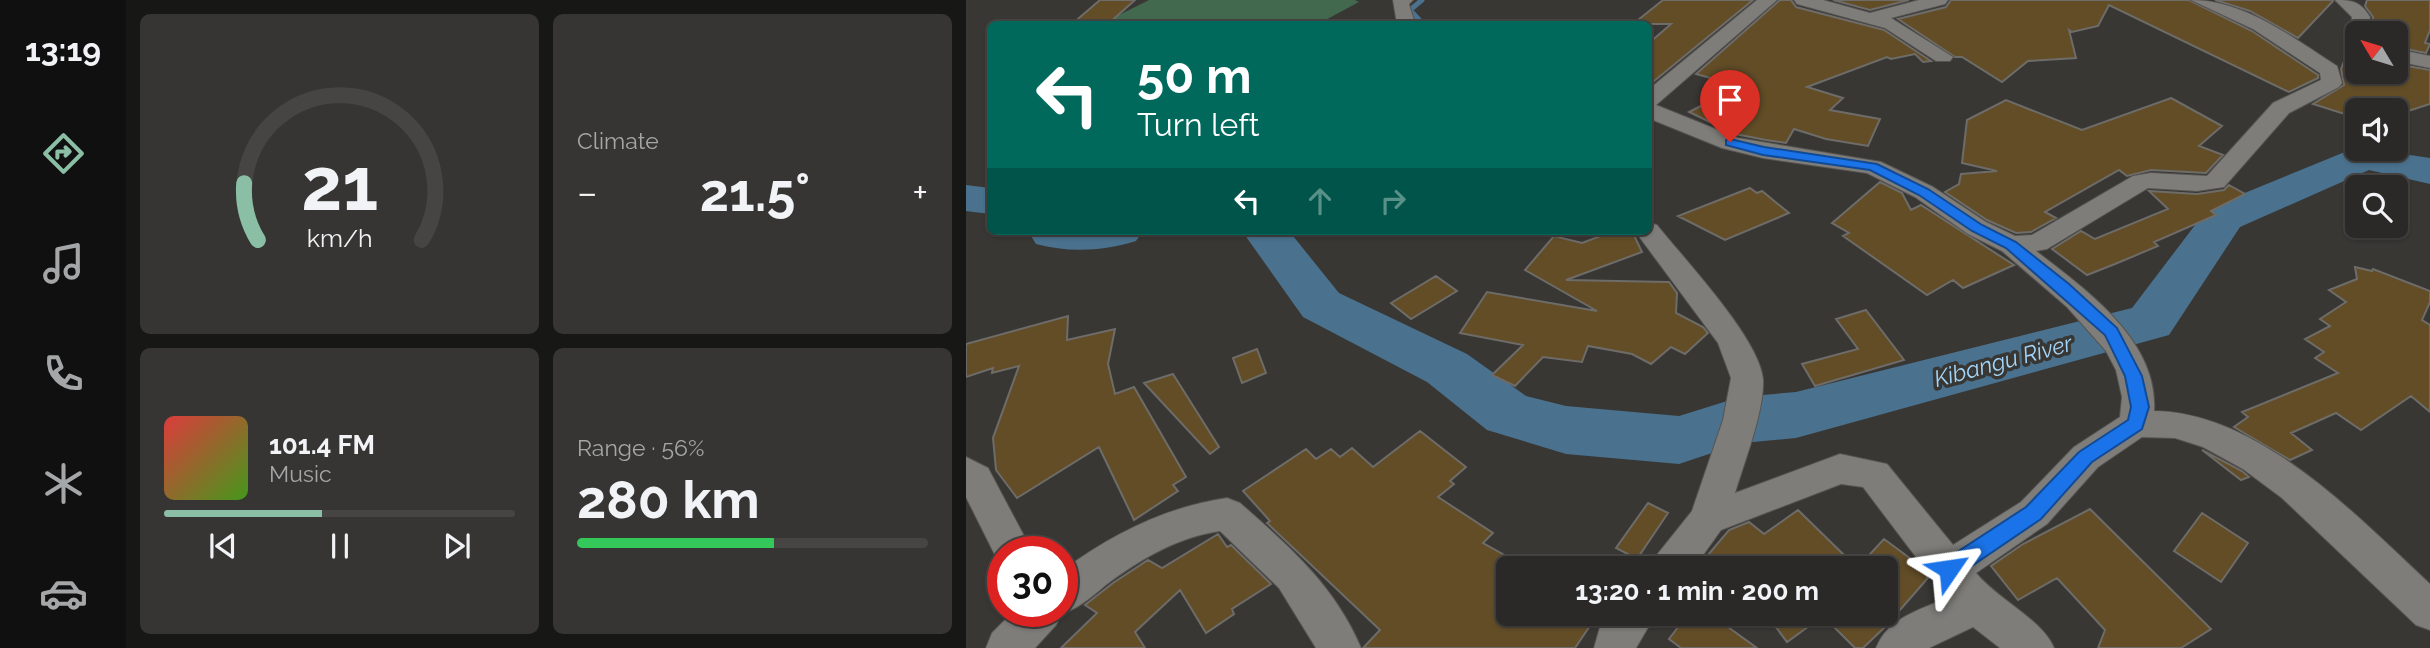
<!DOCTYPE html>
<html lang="en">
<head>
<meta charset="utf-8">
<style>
  body { margin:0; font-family:Raleway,sans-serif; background:#363533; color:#f1f3f6; height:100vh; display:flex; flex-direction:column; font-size:26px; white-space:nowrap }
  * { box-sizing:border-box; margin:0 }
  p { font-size:23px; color:#a5a6a7 }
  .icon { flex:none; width:38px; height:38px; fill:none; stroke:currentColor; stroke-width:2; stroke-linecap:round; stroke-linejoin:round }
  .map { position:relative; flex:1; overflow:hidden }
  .sheet { display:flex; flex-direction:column; gap:14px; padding:14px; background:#171715; width:840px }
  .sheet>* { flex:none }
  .banner { position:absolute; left:21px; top:21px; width:665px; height:214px; border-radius:10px; box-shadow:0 2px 5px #0004,0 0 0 2px #464544; background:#00695c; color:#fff; overflow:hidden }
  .needle { width:46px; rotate:308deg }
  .fabs { position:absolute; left:1379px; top:21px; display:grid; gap:14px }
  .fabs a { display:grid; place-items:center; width:63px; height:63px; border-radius:10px; background:#2a2927; box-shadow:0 2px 5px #0004,0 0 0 2px #464544; font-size:35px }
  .speed { position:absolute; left:21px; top:536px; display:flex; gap:14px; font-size:35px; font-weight:700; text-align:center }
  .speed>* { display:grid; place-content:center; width:91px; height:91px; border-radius:50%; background:#2a2927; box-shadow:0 2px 5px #0004,0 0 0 2px #464544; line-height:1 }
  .speed .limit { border:10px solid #d22; background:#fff; color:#111 }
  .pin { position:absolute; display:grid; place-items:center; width:60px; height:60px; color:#fff; margin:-72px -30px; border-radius:50% 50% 50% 0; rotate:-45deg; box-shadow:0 0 7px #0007 }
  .pin .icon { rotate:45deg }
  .me { position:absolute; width:77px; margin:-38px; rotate:58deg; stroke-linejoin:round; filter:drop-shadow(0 0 5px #0008) }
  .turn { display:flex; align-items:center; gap:24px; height:147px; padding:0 35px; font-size:32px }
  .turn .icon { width:91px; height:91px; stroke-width:2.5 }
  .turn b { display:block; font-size:49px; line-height:60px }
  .lanes { display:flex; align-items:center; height:66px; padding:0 35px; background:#0003; justify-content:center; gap:35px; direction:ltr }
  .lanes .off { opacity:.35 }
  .big { font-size:52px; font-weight:700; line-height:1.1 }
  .sheet .tile { flex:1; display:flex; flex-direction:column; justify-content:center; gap:10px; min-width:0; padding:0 24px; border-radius:10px; background:#363533 }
  .sheet .dial { align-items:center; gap:0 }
  .dial svg { height:182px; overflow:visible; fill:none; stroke:#464544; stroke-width:7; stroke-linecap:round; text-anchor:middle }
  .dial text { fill:#f1f3f6; stroke:none }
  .song { display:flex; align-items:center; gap:21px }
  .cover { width:84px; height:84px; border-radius:10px; background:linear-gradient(135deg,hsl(0 70% 55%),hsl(100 70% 35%)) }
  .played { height:7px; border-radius:4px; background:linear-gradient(90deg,#8abfa5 45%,#464544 45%) }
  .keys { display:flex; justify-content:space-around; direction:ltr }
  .heat { display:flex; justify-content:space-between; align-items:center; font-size:38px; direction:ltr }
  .charge { height:10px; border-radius:5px; background:linear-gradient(90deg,#34c759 56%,#464544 0) }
  .sheet .tiles { flex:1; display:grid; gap:14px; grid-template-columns:repeat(2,1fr) }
  .trip { position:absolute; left:530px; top:556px; width:402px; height:70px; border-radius:10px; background:#2a2927; box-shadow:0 2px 5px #0004,0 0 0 2px #464544; font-weight:700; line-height:70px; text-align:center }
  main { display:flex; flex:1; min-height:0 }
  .dock { display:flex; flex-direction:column; width:126px; justify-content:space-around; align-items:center; background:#111010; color:#a5a6a7 }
  .dock .icon { width:49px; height:49px }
  .dock .active { color:#8abfa5 }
  .dock b { font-size:32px; color:#f1f3f6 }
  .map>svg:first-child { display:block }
</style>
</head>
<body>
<main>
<nav class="dock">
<b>13:19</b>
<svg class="icon active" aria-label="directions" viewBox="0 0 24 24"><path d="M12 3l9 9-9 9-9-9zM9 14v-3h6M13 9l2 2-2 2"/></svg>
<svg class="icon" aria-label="music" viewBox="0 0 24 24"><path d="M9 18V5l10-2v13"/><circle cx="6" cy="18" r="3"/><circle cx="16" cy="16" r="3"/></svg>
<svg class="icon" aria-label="phone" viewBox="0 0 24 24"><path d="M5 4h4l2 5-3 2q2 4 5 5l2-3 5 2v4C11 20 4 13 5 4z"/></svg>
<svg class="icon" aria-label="climate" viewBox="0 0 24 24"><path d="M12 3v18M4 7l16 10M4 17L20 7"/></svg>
<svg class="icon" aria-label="car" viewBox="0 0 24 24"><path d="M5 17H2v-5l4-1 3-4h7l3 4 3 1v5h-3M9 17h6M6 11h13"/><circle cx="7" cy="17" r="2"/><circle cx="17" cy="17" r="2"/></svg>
</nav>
<section class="sheet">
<div class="tiles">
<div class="tile dial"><svg viewBox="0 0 100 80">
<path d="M14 69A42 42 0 1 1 86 69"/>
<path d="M14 69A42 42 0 0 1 8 44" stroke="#8abfa5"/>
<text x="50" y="56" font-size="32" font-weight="700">21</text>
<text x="50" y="72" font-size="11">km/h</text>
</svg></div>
<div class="tile"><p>Climate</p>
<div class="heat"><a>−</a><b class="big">21.5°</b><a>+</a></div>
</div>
<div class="tile">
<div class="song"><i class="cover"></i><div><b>101.4 FM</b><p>Music</p></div></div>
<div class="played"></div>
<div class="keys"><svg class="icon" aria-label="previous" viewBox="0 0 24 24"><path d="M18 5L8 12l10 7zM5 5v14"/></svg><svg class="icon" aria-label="pause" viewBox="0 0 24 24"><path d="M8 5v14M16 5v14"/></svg><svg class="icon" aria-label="next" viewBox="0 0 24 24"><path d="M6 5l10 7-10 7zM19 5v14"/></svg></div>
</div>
<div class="tile"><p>Range · 56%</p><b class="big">280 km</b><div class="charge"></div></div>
</div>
</section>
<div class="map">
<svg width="1464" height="648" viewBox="0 0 1464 648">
  <rect width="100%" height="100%" fill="#383734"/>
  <path fill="#42684e" d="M183 0H389L393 2 352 24H135Z"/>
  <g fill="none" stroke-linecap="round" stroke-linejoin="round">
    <path stroke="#4a718d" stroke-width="5" d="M456 0 444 10 457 24"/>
    <path fill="#4a718d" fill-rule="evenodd" d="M1391 147 1464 158V184L1403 170 1274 227 1203 335 830 438 776 443 713 464 600 454 521 430 461 382 337 317 276 231H323L373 293 501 354 560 396 600 406 713 416 774 397 830 392 1166 308 1242 208Z
      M0 185 24 188V214L0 211Z
      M62 231H177L170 241C138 251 103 253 70 244Z"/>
  </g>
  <path fill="#624d27" stroke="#6e6c69" stroke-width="2" d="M134 0H169L142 24H106Z
    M697 0H787L682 86V44L705 24H667Z
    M814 0H825L830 7 918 30 965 61 957 62 949 54 925 59 921 57 841 87 877 98 864 110 914 119 902 146 860 139 828 129 820 143 800 140 769 134 723 112 774 86 730 74Z
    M867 0H943L904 10Z
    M985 0H1223L1286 31 1352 75V78L1323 92 1143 5 1132 26 1106 32 1103 30 1110 58 1062 61 1036 82 996 57H989L932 19 980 7Z
    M1249 0H1366L1367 1 1332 38 1284 11Z
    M1401 0H1464V30L1459 43 1464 44 1460 53 1430 47V33H1405L1407 17 1399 6Z
    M1386 40H1391V72H1430V64L1464 70V104L1430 115V110H1391V118L1347 104 1378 85 1375 69Z
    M1205 98 1256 126 1233 146 1257 155 1240 173 1185 170 1161 176 1153 170 1079 212 1090 218 1065 232 1050 233 1021 220 979 192 993 184 995 174 1031 171 996 163 1001 120 1040 100 1116 130Z
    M914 182 936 193 945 210 955 205 1048 265 997 288 987 280 961 295 877 236 883 233 866 223Z
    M1263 185 1279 194 1245 211 1250 215 1188 242 1192 246 1149 264 1121 275 1086 249 1115 231 1129 239 1202 209 1183 191 1231 194 1258 190Z
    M784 188 791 193 796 191 823 213 759 240 712 216Z
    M648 231H666L676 252 600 280 703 282 711 293 710 313 737 327 742 333 719 354 705 347 685 364 666 354 622 346 616 362 577 357 549 386 526 375 557 345 494 333 521 292 631 311 559 270 588 236 616 243Z
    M1389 267 1406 271 1407 269 1464 291V302L1456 320 1464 325V412L1445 396 1395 430 1370 413 1325 433 1346 450 1324 460 1268 427 1282 417 1276 412 1372 373 1349 358 1358 352 1339 339 1364 326 1354 319 1380 302 1363 290 1391 279Z
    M470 276 491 291 445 319 425 303Z
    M900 310 938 360 849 386 836 364 892 349 870 319Z
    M102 316 101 340 149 329 142 364 149 394 168 387 220 477 207 485 212 491 168 520 133 447 51 498 30 470 27 438 53 366 26 373 27 368 0 377V344Z
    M291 349 300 373 276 383 267 358Z
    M207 374 253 447 244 454 178 383Z
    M454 431 500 467 484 481 488 484 472 497 527 533 517 543 542 557V614H632L609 648H397L414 630 301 523 304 521 277 491 340 449 350 459 365 449 374 457 386 448 407 467Z
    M1236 450 1276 471 1283 477 1275 480Z
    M682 503 702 513 671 559 650 548Z
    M1124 509 1245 629 1215 648H1132L1139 630 1091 578 1052 600 1025 566 1057 544Z
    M832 510 879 556 863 569H730L763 530 783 522 798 534Z
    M1236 513 1282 543 1255 582 1208 551Z
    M252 534 261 547 265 545 305 584 266 609 268 614 240 633 214 590 169 632 179 648H95L131 613 119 605 147 583 182 560 196 568Z
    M918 539 953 565 962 578 920 626 897 648H889L857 616 821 642 800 614H920V569H890Z
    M722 614H744L791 648H715L703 639Z"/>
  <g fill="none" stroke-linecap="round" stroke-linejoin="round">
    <defs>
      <path id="minor" d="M427 0H447L443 4 449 24H431Z
        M791 0H811L690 105 772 138 915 162 967 187 1020 222 1049 236 1066 235 1167 176 1185 173 1241 176 1307 103 1355 80 1354 73 1287 29 1225 0C1279 0 1327 38 1371 66L1376 83 1373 87 1323 113 1258 187 1231 191 1182 188 1081 249 1070 251C1119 289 1193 341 1188 411 1293 412 1392 517 1464 584V630L1450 625 1316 498 1277 469 1237 447 1209 438 1176 437 1132 467 1081 524 1010 573C1032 600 1076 619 1088 648H1034L1007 627 963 648H910C922 618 953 610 981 598L897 487 875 484 755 530 727 569H685L690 556 726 511 757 420 765 378 752 343 669 231H682V223L691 225C718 259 793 338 797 379 799 409 778 463 769 493L874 454 921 464 987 545 1055 502 1108 447 1154 417 1156 397 1150 370 1140 351 1101 307 1036 251 1002 234 949 197 901 173 797 158 756 148 682 118V90Z
        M828 0H857L904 13 953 0H982L979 4 925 18 987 57 984 61H970L919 28 831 4Z
        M1369 0C1387 0 1395 2 1404 17L1402 33H1391V38L1386 37 1384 33 1386 17Z
        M1430 49 1464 56V68L1430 61Z
        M0 457 22 468 66 551H37V564L33 563 0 497Z
        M261 498 274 503C323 546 369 586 395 648H350L313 588 254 531C213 537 178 557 145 581 129 593 115 608 95 614L90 625 69 648H20L26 633 48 611H96V571C146 534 199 507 261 498Z
        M645 614H690L670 648H628L634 627Z"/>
    </defs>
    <use href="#minor" stroke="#565451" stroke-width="2"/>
    <use href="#minor" fill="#7e7d79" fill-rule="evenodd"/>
  </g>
  <path fill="#1a73e8" stroke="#114b97" stroke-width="2" d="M764 139 798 147 911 164 962 189 1016 225 1050 242 1103 284 1151 328 1176 376 1183 407 1176 429 1126 462 1075 519 991 576 983 578 976 576 973 569 976 562 1060 507 1113 452 1162 420 1165 407 1159 376 1139 335 1040 248 1006 231 953 195 904 170 797 155 760 145V140Z"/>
  <g text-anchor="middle" stroke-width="7" stroke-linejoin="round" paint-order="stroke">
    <g font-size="23" font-style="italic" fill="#a3d5fa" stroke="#383734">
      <text transform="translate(1037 361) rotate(-15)" y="8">Kibangu River</text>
    </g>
  </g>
</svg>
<div class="fabs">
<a><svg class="needle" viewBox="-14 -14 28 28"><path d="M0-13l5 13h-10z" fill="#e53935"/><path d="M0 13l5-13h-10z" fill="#a5a6a7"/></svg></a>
<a><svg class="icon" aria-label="sound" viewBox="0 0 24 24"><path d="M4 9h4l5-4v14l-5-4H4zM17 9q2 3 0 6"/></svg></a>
<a><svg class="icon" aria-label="search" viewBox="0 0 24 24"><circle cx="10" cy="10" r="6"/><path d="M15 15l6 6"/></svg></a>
</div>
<div class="speed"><div class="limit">30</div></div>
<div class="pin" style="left:764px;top:142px;background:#d93025"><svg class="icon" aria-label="arrive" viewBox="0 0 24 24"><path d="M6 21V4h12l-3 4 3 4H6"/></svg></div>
<svg class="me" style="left:983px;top:569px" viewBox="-20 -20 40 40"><path d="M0-17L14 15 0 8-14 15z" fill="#1a73e8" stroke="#fff" stroke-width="4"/></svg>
<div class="trip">13:20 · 1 min · 200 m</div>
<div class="banner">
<div class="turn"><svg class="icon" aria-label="left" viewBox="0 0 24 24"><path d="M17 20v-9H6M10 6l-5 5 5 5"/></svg><div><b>50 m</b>Turn left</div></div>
<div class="lanes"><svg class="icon" aria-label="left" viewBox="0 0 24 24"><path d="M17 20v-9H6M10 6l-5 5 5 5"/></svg><svg class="icon off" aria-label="ahead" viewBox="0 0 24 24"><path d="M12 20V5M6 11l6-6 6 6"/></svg><svg class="icon off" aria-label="right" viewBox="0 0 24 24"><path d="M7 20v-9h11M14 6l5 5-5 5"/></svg></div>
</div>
</div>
</main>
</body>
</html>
